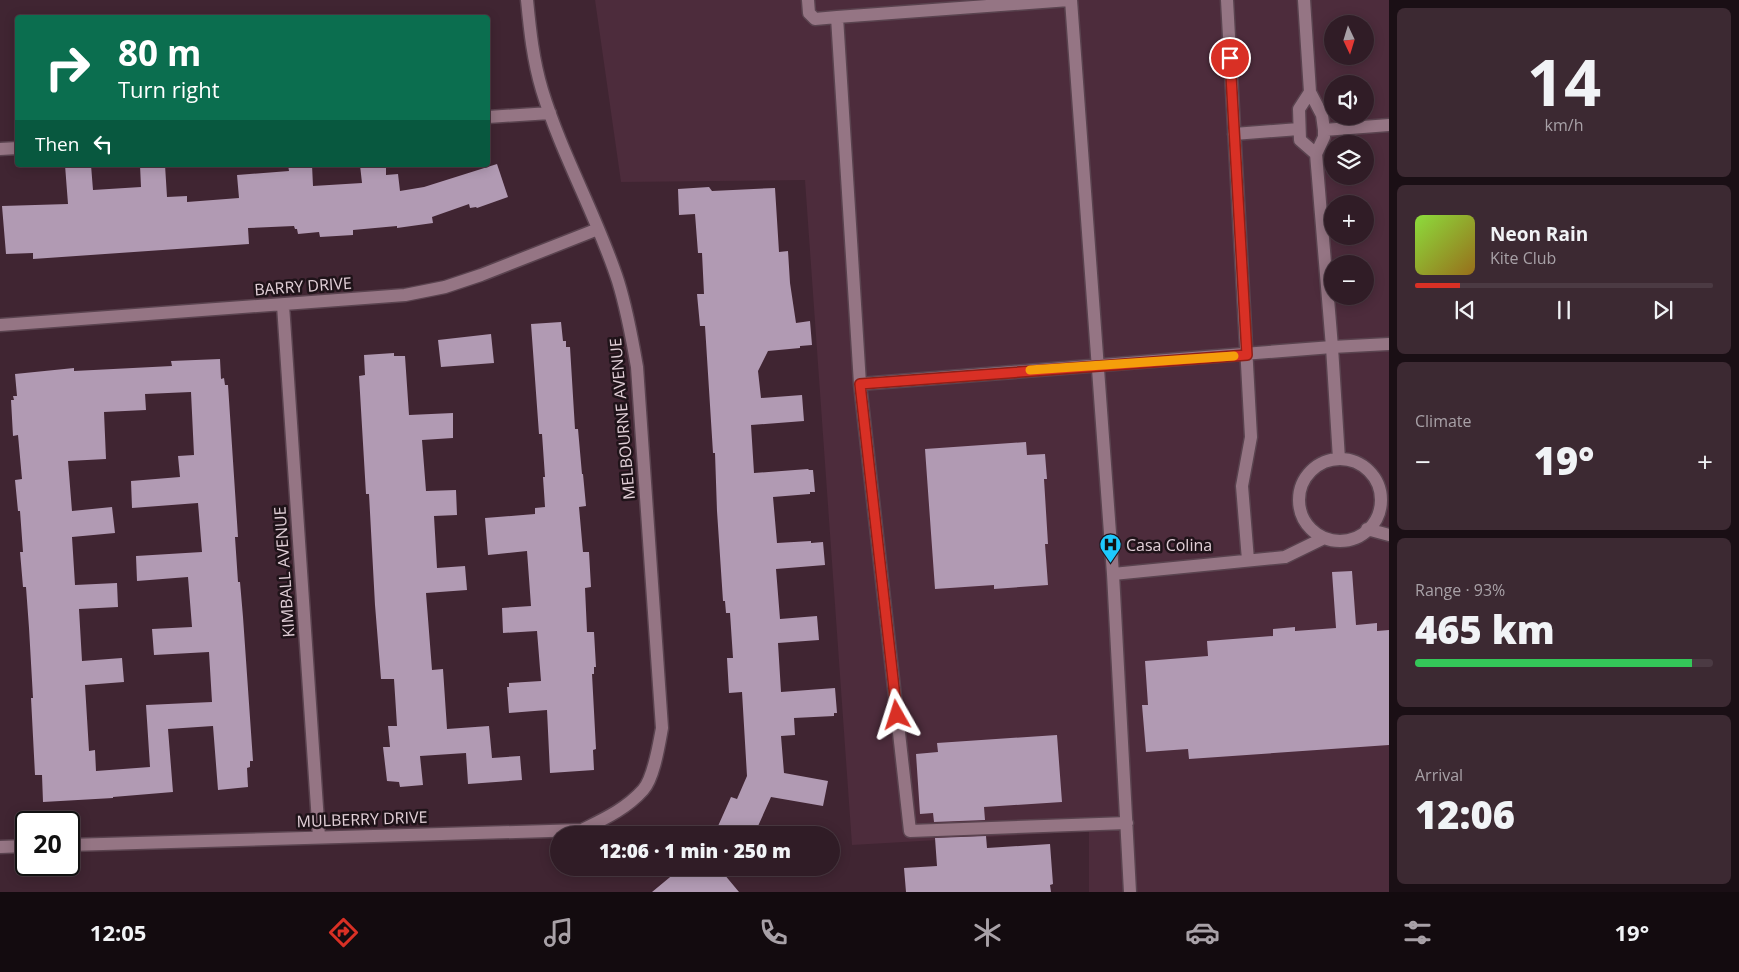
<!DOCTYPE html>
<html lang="en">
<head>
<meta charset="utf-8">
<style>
  body { margin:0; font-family:"Open Sans",sans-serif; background:#3c2932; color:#f1f3f6; height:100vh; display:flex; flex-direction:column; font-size:19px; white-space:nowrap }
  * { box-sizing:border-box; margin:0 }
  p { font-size:16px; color:#a8a1a7 }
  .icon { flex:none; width:28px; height:28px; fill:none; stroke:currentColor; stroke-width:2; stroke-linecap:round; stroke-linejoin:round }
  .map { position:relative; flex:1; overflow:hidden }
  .drawer { display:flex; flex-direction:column; gap:8px; padding:8px; background:#1a0f15; width:350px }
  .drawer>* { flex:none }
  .banner { position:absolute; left:15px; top:15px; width:475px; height:152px; border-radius:5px; box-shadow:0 2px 12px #0003,0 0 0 1px #4b3a43; background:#0b6e4f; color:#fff; overflow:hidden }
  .needle { width:32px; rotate:176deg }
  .buttons { position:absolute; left:1324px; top:15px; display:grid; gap:10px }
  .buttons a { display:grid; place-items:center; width:50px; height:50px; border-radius:50%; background:#301c26; box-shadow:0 2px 12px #0003,0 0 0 1px #4b3a43; font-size:25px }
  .speed { position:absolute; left:15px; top:811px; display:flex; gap:10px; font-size:25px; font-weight:700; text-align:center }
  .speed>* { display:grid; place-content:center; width:65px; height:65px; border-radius:50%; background:#301c26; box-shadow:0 2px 12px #0003,0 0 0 1px #4b3a43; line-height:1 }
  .speed .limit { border:2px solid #111; border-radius:8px; background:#fff; color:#111 }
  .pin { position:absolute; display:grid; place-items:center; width:42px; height:42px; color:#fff; margin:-21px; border:2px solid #fff; border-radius:50%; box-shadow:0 1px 5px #0007 }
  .me { position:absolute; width:55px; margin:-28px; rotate:354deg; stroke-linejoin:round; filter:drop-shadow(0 0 4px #0008) }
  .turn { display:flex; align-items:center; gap:18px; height:105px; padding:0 20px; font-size:22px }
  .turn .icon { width:65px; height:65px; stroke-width:2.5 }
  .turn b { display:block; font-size:35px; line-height:42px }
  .then { display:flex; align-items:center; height:48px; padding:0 20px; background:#0003; gap:10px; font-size:19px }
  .big { font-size:38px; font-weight:800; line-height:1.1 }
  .drawer .widget { flex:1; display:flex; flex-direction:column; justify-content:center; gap:8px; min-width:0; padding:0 18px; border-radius:8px; background:#3c2932 }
  .drawer .dial { align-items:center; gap:0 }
  .dial b { font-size:65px; line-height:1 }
  .song { display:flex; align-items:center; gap:15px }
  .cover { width:60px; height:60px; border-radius:8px; background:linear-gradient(135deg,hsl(90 70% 55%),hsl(40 70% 35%)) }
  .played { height:5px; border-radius:2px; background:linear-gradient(90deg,#d93025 15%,#4b3a43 15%) }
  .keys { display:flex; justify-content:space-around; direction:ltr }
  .heat { display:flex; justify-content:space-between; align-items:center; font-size:28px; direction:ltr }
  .charge { height:8px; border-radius:4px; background:linear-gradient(90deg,#34c759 93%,#4b3a43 0) }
  .trip { position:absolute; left:550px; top:826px; width:290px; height:50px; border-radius:25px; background:#301c26; box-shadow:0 2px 12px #0003,0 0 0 1px #4b3a43; font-weight:800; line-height:50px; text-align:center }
  .dock { display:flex; height:80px; justify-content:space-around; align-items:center; background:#130b0f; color:#a8a1a7 }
  .dock .icon { width:35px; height:35px }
  .dock .selected { color:#d93025 }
  .dock b { font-size:22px; color:#f1f3f6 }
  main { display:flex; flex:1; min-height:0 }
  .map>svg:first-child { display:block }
</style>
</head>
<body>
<main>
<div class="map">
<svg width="1389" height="892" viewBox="0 0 1389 892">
  <rect width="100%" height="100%" fill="#402532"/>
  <path fill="#4d2c3c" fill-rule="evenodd" d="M595 0H1389V892H1089V831L852 845 805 180 621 182ZM1332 24H1365V56H1332ZM1332 84H1365V116H1332ZM1332 144H1365V176H1332ZM1332 204H1365V236H1332ZM1332 264H1365V296H1332Z"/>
  <path fill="#b19ab3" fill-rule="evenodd" d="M497 164 508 197 477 208 476 207 470 208 469 204 432 217 433 223 397 228V226L353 230V235L320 237 319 232 298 234 297 229H295L294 226 248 228 249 244 33 259V253L6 254 2 206 68 204 65 165H91L93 190 141 187 140 165H165L167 197 187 196V202L239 198 237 175 289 171 288 165H312L313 186 362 183 360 165H386V175L398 174 400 191 424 187Z
    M709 187 712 191 775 188 779 252 788 251 790 283 796 323 810 321 812 345 800 346V348L768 351 758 371 761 398 802 395 804 421 751 425 754 473 808 469 809 470H813L815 492H810V494L773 497 777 543 811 541V543L823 542 825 565 776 569 780 619 817 616 819 640 778 643 781 692 835 688 837 713H834V716L794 718 795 735 781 736 784 773 828 781 823 806 771 797 754 835H714L731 797 737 799 747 776 742 692 729 693 727 658H733L730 613H726L725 601H723L717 511 715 453H713L705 326H700L697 294H704L702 253H698L695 214 679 215 678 189Z
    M561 322 563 341H566V347H570L575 429H578L582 474H583L586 506 579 507 583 552H589L591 587 585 588 587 632H594L596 667H594V674H592L596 749 593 750 594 770 550 773 547 710 509 713 507 687H509V683L541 681 537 631 503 633 502 608 531 606 527 551 488 555 485 518 535 514V508L545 507 543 477H545L542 434H539L531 324Z
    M491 334 494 363 441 367 438 340Z
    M394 353V356H405L409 415 453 413V438L422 440 426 491 456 490 457 515 434 516 437 568 465 566 467 590 426 593 432 670 443 669 447 729 489 726 492 758 520 756 522 780 468 784 466 753 420 756 423 785 400 787 399 782 387 781 383 747H390L388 726H397L394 679H381L375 605 369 494H366L359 376 365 375 364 355Z
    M220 359 221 379 224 378 225 385H228L238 537H235L238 582H240L243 617 253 761H250V767L247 768 248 787 218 790 213 726 168 729 173 792 113 797V798L43 802 42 775H35L31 698H33L29 628 26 587H23L20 552H23L20 511H18L15 480 22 479 18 435 13 436 11 400H14L13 396H17L15 374 74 368V371L172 366 171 361ZM191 392 194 455 178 456 180 477 131 481 132 508 198 503 202 552 136 556 137 581 188 577 192 627 152 629 154 655 209 652 212 702 146 705 150 767 96 771 95 750 89 751 85 685 124 682 122 658 82 661 79 609 118 607 117 583 75 585 72 537 115 533 112 507 72 511 68 461 106 459 104 412 146 410 145 394Z
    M1026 442 1027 455 1045 454 1047 479H1044L1048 544H1045L1048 585 994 589V585L935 589 925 449Z
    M1352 571 1356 625 1377 623V631L1389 630V745L1189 759 1188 749 1146 752 1142 705H1148L1145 661 1208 656 1207 641 1273 636V629L1295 627V631L1336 628 1332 572Z
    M1057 735 1062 802 984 807 985 820 934 822 933 813 920 814 916 754 938 752 937 743Z
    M986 836 987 848 1050 844 1053 884 1050 885 1051 892H906L904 868 937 866 935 838Z
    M681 868H719L739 892H652Z"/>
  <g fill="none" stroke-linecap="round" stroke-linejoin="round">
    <defs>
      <path id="minor" d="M808 0 809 13 815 19 837 17
        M1069 0 837 17 860 384 910 831 1127 823
        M1071 0 1113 574
        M1227 0 1251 437 1242 486 1248 560
        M1304 0 1310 92 1322 115 1324 130V137L1316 154 1300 140 1299 109 1310 92
        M488 117 550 113
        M1324 130 1389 125
        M1234 134 1299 129
        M0 149 18 148
        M1316 154 1332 347 1339 459
        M283 305 319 837
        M0 325 405 295 445 287 481 275 598 229
        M860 384 1332 347 1389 344
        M1299 500a41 41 0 1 1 82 0a41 41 0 1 1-82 0Z
        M1367 529 1389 535
        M69 845 582 830C604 819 626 809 643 790 654 778 659 744 662 728L637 367C632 338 627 310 618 281 597 216 562 156 542 90 533 60 530 31 527 0
        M0 847 26 846
        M1130 892 1113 574 1285 557 1324 538"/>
    </defs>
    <use href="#minor" stroke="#5a434f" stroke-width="15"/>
    <use href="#minor" stroke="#957584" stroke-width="12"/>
  </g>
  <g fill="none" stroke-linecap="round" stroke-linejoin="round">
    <defs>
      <path id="route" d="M897 715 860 384 1247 355 1230 58"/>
    </defs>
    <use href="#route" stroke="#8d1f18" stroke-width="12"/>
    <use href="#route" stroke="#d93025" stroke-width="9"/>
    <path stroke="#f59e0b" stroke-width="9" d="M1030 370 1234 356"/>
  </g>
  <defs>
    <symbol id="hospital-pin" viewBox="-11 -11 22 30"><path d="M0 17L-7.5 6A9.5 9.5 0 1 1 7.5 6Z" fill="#1ec9fd" stroke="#1f1319"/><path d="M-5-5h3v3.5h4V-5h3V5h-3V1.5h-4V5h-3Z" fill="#111"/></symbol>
  </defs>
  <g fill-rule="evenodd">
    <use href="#hospital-pin" x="1098" y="532" width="25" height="34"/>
  </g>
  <g text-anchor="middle" stroke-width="5" stroke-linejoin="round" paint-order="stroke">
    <g font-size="16" fill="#e1cfd7" stroke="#1f1319">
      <text transform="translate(303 286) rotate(-4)" y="6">BARRY DRIVE</text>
      <text transform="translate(622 419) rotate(-95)" y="6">MELBOURNE AVENUE</text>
      <text transform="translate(284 572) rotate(-94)" y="6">KIMBALL AVENUE</text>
      <text transform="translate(362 819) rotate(-2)" y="6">MULBERRY DRIVE</text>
    </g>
    <g font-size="16" fill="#e1cfd7" stroke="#1f1319" text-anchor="start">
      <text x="1126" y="551">Casa Colina</text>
    </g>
  </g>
</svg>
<div class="buttons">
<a><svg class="needle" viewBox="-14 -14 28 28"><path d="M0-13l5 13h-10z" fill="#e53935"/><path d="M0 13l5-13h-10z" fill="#a8a1a7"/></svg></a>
<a><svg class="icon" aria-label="sound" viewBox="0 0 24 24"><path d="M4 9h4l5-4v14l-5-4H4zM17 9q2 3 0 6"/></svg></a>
<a><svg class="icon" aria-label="layers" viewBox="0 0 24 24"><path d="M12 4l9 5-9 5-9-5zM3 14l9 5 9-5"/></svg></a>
<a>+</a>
<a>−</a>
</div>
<div class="speed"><div class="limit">20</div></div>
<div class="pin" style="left:1230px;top:58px;background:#d93025"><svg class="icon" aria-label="arrive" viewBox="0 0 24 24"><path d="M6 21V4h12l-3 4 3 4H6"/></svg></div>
<svg class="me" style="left:897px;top:715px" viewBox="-20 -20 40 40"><path d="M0-17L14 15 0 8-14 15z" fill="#d93025" stroke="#fff" stroke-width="4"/></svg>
<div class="trip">12:06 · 1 min · 250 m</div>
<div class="banner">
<div class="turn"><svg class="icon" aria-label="right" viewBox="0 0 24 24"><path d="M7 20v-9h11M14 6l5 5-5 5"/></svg><div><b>80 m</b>Turn right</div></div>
<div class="then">Then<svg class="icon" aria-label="left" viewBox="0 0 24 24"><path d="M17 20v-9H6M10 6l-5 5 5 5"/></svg></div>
</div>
</div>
<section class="drawer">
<div class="widget dial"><b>14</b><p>km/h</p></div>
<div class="widget">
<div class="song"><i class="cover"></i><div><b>Neon Rain</b><p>Kite Club</p></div></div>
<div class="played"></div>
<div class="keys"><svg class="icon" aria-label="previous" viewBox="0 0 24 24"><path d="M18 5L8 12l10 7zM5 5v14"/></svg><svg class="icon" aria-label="pause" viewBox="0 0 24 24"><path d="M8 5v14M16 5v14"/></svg><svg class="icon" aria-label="next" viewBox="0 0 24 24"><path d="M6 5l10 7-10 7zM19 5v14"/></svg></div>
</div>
<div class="widget"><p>Climate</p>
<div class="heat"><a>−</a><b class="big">19°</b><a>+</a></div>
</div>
<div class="widget"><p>Range · 93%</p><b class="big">465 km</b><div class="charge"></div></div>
<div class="widget"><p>Arrival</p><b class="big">12:06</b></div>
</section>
</main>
<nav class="dock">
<b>12:05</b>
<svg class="icon selected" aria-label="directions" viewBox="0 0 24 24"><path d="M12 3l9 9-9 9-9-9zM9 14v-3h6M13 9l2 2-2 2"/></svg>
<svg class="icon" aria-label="music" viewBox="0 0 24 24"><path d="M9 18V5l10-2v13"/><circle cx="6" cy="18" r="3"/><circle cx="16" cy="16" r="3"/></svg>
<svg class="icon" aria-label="phone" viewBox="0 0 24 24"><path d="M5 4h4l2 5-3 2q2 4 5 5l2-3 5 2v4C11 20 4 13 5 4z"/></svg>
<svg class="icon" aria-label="climate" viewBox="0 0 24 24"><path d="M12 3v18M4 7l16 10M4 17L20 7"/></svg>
<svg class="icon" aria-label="car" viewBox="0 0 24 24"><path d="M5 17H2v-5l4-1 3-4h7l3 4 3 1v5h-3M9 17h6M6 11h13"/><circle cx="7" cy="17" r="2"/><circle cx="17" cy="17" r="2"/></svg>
<svg class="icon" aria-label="filters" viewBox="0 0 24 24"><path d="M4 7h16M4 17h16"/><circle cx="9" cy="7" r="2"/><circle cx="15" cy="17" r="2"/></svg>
<b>19°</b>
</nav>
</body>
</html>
